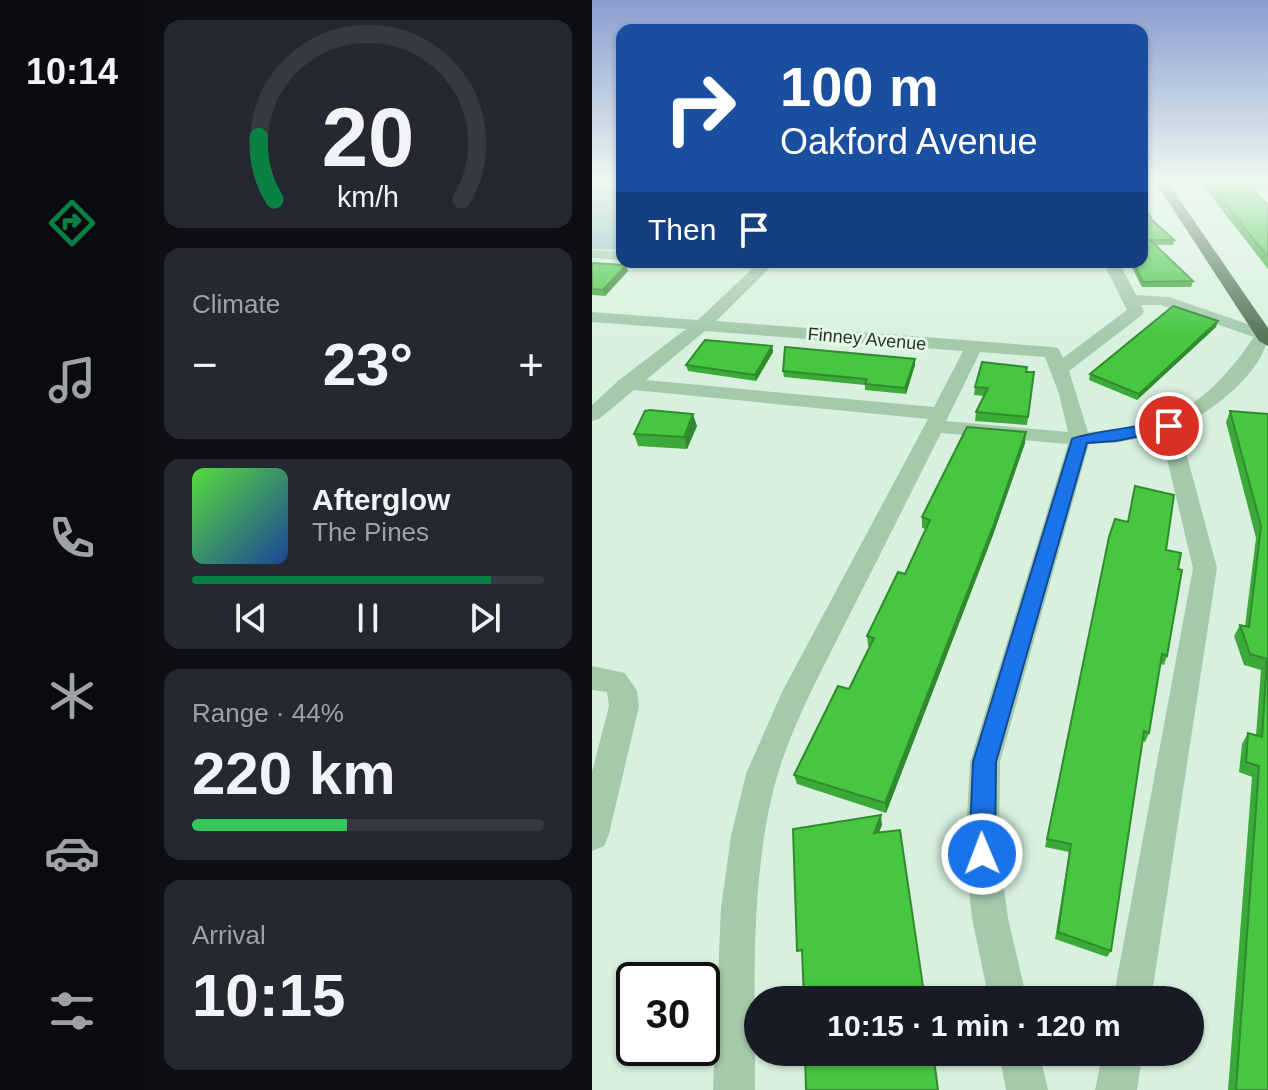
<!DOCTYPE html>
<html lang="en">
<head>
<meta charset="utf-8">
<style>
  body { margin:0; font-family:Arial,sans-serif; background:#242831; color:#f1f3f6; height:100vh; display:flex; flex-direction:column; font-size:30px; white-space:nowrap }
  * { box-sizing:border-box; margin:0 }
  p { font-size:26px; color:#9ea1a6 }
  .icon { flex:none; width:44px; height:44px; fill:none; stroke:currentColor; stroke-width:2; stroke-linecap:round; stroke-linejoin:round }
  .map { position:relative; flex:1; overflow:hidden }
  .sheet { display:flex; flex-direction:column; gap:20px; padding:20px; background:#0d0f14; width:448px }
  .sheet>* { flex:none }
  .hud { position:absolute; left:24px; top:24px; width:532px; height:244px; border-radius:16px; box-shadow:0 2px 6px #0004; background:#1a4fa0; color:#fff; overflow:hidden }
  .speed { position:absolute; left:24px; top:962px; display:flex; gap:16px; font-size:40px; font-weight:700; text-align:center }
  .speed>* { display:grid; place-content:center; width:104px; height:104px; border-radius:50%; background:#171b24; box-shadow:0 2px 6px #0004; line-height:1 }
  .speed .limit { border:4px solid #111; border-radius:12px; background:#fff; color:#111 }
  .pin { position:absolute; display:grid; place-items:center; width:68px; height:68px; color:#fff; margin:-34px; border:4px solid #fff; border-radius:50%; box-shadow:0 2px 8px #0007 }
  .me { position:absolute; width:88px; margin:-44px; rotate:359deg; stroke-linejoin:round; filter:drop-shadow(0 0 6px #0008) }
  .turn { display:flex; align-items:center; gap:28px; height:168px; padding:0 32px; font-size:36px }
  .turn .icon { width:104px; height:104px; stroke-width:2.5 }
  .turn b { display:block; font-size:56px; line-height:68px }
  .then { display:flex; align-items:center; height:76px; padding:0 32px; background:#0003; gap:16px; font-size:30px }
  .big { font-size:60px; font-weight:600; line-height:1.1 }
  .sheet .card { flex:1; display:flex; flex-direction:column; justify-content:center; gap:12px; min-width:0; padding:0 28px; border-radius:16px; background:#242831 }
  .sheet .dial { align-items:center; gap:0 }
  .dial svg { height:208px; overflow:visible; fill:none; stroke:#363941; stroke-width:7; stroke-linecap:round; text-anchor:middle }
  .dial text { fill:#f1f3f6; stroke:none }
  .song { display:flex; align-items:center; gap:24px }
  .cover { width:96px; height:96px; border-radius:12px; background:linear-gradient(135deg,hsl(110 70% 55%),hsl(220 70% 35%)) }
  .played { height:8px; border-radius:4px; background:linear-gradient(90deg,#0b8043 85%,#363941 85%) }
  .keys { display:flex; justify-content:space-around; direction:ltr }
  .heat { display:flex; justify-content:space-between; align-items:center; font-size:44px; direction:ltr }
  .charge { height:12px; border-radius:6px; background:linear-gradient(90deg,#34c759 44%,#363941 0) }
  .trip { position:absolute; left:152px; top:986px; width:460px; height:80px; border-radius:40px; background:#171b24; box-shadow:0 2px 6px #0004; font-weight:600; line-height:80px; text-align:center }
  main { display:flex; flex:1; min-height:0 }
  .menu { display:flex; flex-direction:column; width:144px; justify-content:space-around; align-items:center; background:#090b0e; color:#9ea1a6 }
  .menu .icon { width:56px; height:56px }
  .menu .selected { color:#0b8043 }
  .menu b { font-size:36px; color:#f1f3f6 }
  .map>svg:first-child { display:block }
</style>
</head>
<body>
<main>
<nav class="menu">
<b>10:14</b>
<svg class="icon selected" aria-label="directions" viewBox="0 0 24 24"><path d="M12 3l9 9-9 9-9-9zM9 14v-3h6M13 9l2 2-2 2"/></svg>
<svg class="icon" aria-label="music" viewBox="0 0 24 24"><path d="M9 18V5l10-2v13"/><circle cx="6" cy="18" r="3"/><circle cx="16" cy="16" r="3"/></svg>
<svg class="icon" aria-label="phone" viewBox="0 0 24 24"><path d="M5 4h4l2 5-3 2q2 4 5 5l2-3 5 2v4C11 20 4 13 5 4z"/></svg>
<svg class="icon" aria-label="climate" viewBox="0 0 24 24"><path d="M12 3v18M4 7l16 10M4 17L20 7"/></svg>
<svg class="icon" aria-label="car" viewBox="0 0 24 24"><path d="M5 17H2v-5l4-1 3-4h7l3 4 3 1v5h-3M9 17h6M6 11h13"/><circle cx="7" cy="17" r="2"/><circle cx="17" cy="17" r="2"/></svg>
<svg class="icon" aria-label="filters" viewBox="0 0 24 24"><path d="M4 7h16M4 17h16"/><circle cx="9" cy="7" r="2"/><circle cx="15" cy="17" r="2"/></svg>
</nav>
<section class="sheet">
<div class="card dial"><svg viewBox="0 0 100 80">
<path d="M14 69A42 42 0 1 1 86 69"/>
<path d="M14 69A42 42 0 0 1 8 45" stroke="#0b8043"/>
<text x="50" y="56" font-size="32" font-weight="700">20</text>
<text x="50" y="72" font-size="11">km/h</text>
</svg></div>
<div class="card"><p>Climate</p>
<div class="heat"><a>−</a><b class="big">23°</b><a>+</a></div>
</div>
<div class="card">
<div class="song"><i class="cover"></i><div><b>Afterglow</b><p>The Pines</p></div></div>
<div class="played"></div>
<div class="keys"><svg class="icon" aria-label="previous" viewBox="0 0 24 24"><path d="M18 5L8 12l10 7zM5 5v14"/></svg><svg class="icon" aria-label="pause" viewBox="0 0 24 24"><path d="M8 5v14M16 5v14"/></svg><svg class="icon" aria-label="next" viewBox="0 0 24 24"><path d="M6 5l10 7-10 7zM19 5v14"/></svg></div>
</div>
<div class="card"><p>Range · 44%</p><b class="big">220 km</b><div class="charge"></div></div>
<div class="card"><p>Arrival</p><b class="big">10:15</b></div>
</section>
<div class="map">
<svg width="676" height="1090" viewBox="0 0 676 1090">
  <rect width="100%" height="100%" fill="#d8f1df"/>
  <path fill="#99bdc0" d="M0 183H30V250L0 249Z"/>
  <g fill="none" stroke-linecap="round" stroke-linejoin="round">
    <path fill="#a5c9ab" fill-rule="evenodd" d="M664 183H676V194Z
      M0 250 30 252V260L0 258Z
      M124 262H178L181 265 124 321 460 347 466 348 471 358 535 310 511 262H527L544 295 577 297 676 331C676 369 620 413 587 426L625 568 559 1000H521L601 568 569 434 528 442 497 444 408 762 407 854 416 918 435 1000H397L380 918 373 854 378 762 476 444 349 433C317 496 286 559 254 622 225 680 193 737 179 800 158 895 163 994 163 1090H121L129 908 139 836 154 774 190 692 336 419 42 390 7 419 0 421V405L27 380 94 329 0 322V312L106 320 160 269 132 267ZM549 305H569L662 337C615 405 580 427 496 432L477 371 550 315 552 311ZM113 331 371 351 342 407 54 380ZM388 352 453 357 467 394 476 432 354 421Z
      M0 666 33 673 45 691 47 706 17 834 12 846 0 851V772L17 706 15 692 0 690Z
      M407 1052H447L456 1090H414Z
      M511 1052H551L545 1090H503Z"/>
    <path fill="#577659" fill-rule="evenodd" d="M564 183H576L676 328V346L667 341Z"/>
  </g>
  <path fill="#3caa38" d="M609 183H669L667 190 659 186 676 206V269Z
    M560 220 582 240 581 245H563L601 281 599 287H550L537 262H550Z
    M365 262H415L365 264Z
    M0 263 36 271 13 296 0 295Z
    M624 327 545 400 497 380 498 374Z
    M180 346 181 352 164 381 96 371 94 365Z
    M323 365 314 394 273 390V385L192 377 191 371Z
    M434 372H442L435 425 383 421 384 412 392 396 382 395 383 387Z
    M638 411 676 414V1090H636L660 777 647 772 650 744 656 733 664 735 669 670 652 665 642 636 648 625 653 626 664 538 634 422Z
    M105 426 95 449 46 446 42 434Z
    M433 443 401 535 294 813 205 784 202 775 257 689 278 647 276 646 275 636 313 574 334 529 330 528V517Z
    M515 547 574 550 586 569 575 656 572 665 568 664 557 733 553 742 550 741 519 951 515 957 463 939 477 852 453 847Z"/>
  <path fill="#318b2e" d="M34 265 36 271 13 296 11 290Z
    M626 321 624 327 545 400 547 394Z
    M180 346 181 352 164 381 163 375Z
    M323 359V365L314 394 313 388Z
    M101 414 105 426 95 449 92 437Z
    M434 432 433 443 401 535 294 813 293 803Z
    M289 815 290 825 283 843 282 833Z"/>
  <path fill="#46c641" stroke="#318b2e" stroke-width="2" d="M617 183H656L676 206V257Z
    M550 203 560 220 582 240H558L601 281 551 282 541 262H550Z
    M0 263 34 265 11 290 0 289Z
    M581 306 626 321 547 394 498 374Z
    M113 340 180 346 163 375 94 365Z
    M193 347 323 359 313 388 273 384 275 379 191 371Z
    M390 362 435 367 434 372H442L436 417 384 412 396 388 383 387Z
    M58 410 101 414 92 437 42 434 53 411Z
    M638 411 676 414V1090H644L667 766 654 762 656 733 670 737 675 659 658 654 648 625 657 627 669 526Z
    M375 427 434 432 402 524 293 803 202 775 246 686 257 689 282 638 275 636 306 572 313 574 338 520 330 517Z
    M543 486 582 495 574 550 589 553 586 569 590 570 575 656 570 654 557 733 552 731 519 951 466 932 479 844 455 839 517 537 523 519 536 522Z
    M289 815 282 833 308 830 333 1000H212L210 950 205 951 201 829Z
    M213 1052H341L346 1090H214Z"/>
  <linearGradient id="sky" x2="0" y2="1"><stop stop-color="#8b9cd1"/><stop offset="0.54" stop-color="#edf9f1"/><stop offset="1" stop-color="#edf9f1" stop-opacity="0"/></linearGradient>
  <rect width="676" height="336" fill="url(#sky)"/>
  <path fill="#1a73e8" stroke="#114b97" stroke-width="2" d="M577 421 583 422V429L524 441 495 443 404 762 403 854 399 863 390 867 381 863 377 854 381 762 480 439C486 434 562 424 577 421Z"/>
  <g text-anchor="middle" stroke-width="6" stroke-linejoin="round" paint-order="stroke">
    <g font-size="18" fill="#263427" stroke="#e4f9ea">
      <text transform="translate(275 339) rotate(5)" y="6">Finney Avenue</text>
    </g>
  </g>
</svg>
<div class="speed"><div class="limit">30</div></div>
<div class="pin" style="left:577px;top:426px;background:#d93025"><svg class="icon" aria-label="arrive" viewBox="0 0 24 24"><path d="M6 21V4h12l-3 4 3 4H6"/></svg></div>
<svg class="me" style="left:390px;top:854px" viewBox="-20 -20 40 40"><circle r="17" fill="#1a73e8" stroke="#fff" stroke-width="3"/><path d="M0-11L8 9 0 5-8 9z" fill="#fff"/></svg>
<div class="trip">10:15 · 1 min · 120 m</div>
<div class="hud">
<div class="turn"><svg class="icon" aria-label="right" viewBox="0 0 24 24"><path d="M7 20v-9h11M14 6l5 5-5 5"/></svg><div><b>100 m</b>Oakford Avenue</div></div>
<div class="then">Then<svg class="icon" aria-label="arrive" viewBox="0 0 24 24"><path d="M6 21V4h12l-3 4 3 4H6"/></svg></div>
</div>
</div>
</main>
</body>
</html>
